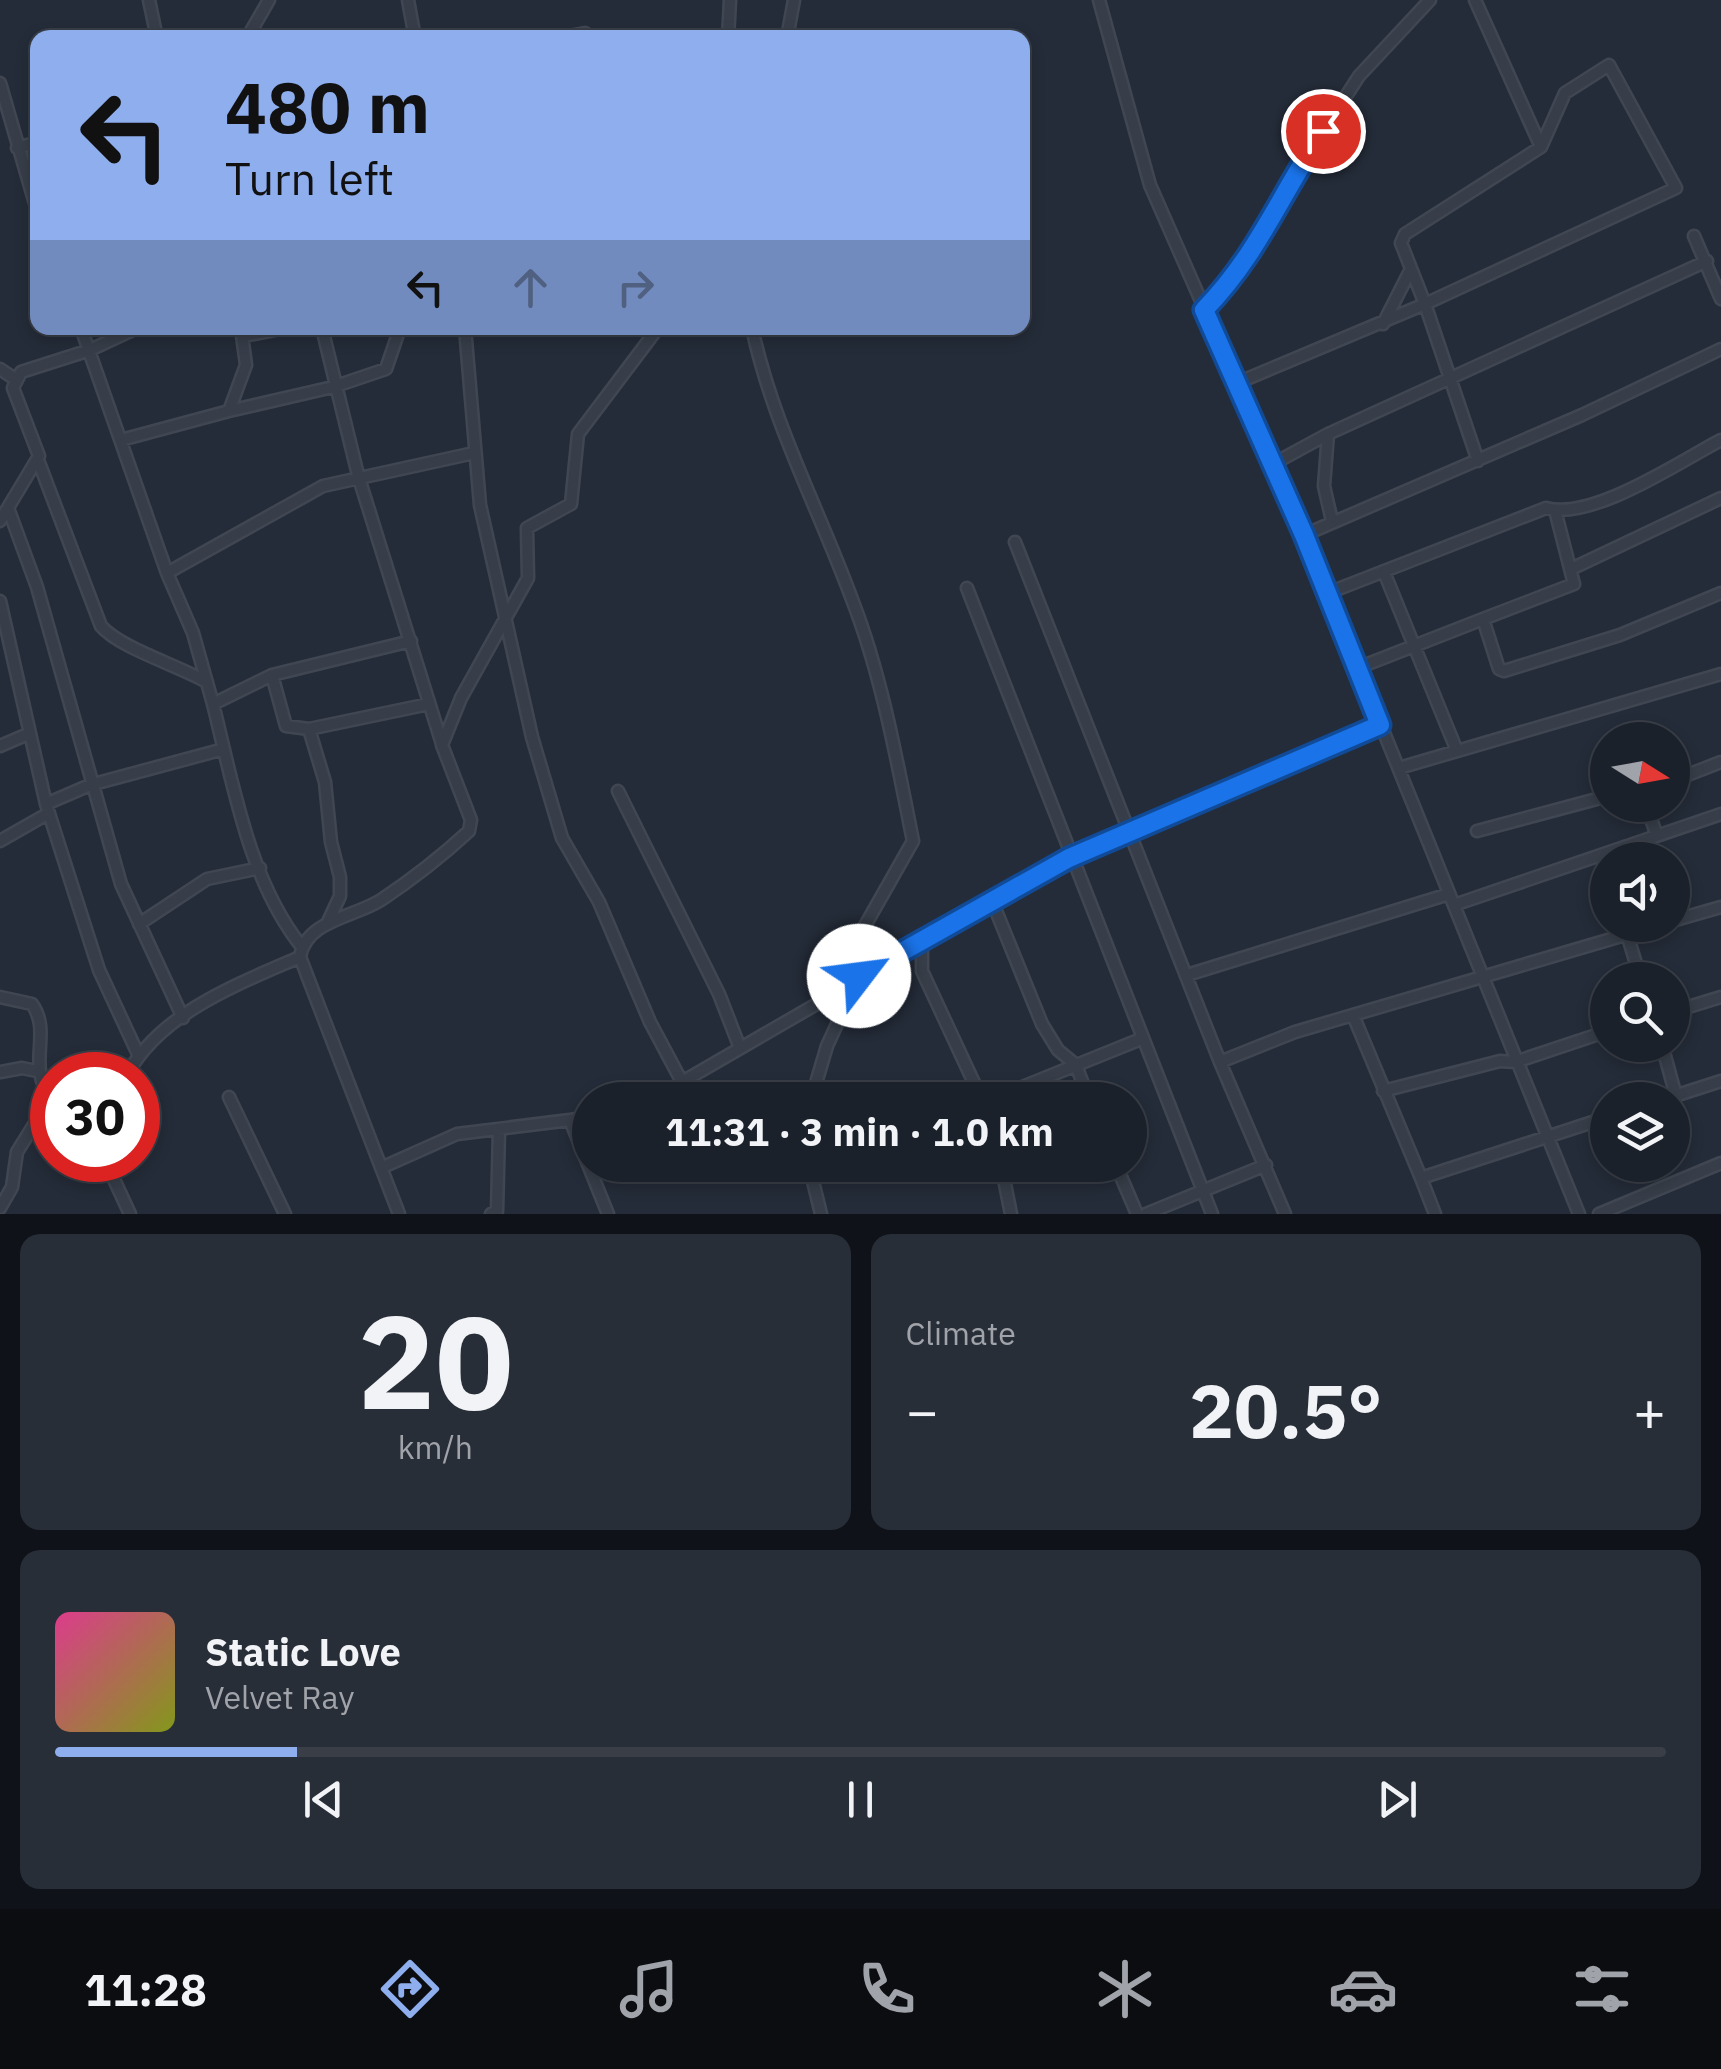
<!DOCTYPE html>
<html lang="en">
<head>
<meta charset="utf-8">
<style>
  body { margin:0; font-family:"IBM Plex Sans",sans-serif; background:#282e37; color:#f1f3f6; height:100vh; display:flex; flex-direction:column; font-size:38px; white-space:nowrap }
  * { box-sizing:border-box; margin:0 }
  p { font-size:32px; color:#a0a3a9 }
  .icon { flex:none; width:55px; height:55px; fill:none; stroke:currentColor; stroke-width:2; stroke-linecap:round; stroke-linejoin:round }
  .map { position:relative; height:1214px; overflow:hidden }
  .drawer { display:flex; flex-direction:column; gap:20px; padding:20px; background:#0f1218; flex:1 }
  .drawer>* { flex:none }
  .banner { position:absolute; left:30px; top:30px; width:1000px; height:305px; border-radius:20px; box-shadow:0 5px 15px #0003,0 0 0 2px #393e47; background:#8eaeee; color:#111; overflow:hidden }
  .needle { width:65px; rotate:101deg }
  .fabs { position:absolute; left:1590px; top:722px; display:grid; gap:20px }
  .fabs a { display:grid; place-items:center; width:100px; height:100px; border-radius:50%; background:#1b212b; box-shadow:0 5px 15px #0003,0 0 0 2px #393e47; font-size:50px }
  .speed { position:absolute; left:30px; top:1052px; display:flex; gap:20px; font-size:50px; font-weight:700; text-align:center }
  .speed>* { display:grid; place-content:center; width:130px; height:130px; border-radius:50%; background:#1b212b; box-shadow:0 5px 15px #0003,0 0 0 2px #393e47; line-height:1 }
  .speed .limit { border:15px solid #d22; background:#fff; color:#111 }
  .pin { position:absolute; display:grid; place-items:center; width:85px; height:85px; color:#fff; margin:-42px; border:5px solid #fff; border-radius:50%; box-shadow:0 2px 10px #0007 }
  .me { position:absolute; width:110px; margin:-55px; rotate:60deg; stroke-linejoin:round; filter:drop-shadow(0 0 8px #0008) }
  .turn { display:flex; align-items:center; gap:35px; height:210px; padding:0 30px; font-size:45px }
  .turn .icon { width:130px; height:130px; stroke-width:2.5 }
  .turn b { display:block; font-size:70px; line-height:85px }
  .lanes { display:flex; align-items:center; height:95px; padding:0 30px; background:#0003; justify-content:center; gap:50px; direction:ltr }
  .lanes .off { opacity:.35 }
  .big { font-size:75px; font-weight:700; line-height:1.1 }
  .drawer .widget { flex:1; display:flex; flex-direction:column; justify-content:center; gap:15px; min-width:0; padding:0 35px; border-radius:20px; background:#282e37 }
  .drawer .dial { align-items:center; gap:0 }
  .dial b { font-size:130px; line-height:1 }
  .song { display:flex; align-items:center; gap:30px }
  .cover { width:120px; height:120px; border-radius:15px; background:linear-gradient(135deg,hsl(330 70% 55%),hsl(70 70% 35%)) }
  .played { height:10px; border-radius:5px; background:linear-gradient(90deg,#8eaeee 15%,#393e47 15%) }
  .keys { display:flex; justify-content:space-around; direction:ltr }
  .heat { display:flex; justify-content:space-between; align-items:center; font-size:55px; direction:ltr }
  .drawer .tiles { flex:1; display:grid; gap:20px; grid-template-columns:1fr 1fr }
  .widget:last-child { grid-column:span 2 }
  .trip { position:absolute; left:572px; top:1082px; width:575px; height:100px; border-radius:50px; background:#1b212b; box-shadow:0 5px 15px #0003,0 0 0 2px #393e47; font-weight:700; line-height:100px; text-align:center }
  .menu { display:flex; height:160px; justify-content:space-around; align-items:center; background:#0b0d11; color:#a0a3a9 }
  .menu .icon { width:70px; height:70px }
  .menu .current { color:#8eaeee }
  .menu b { font-size:45px; color:#f1f3f6 }
  .map>svg:first-child { display:block }
</style>
</head>
<body>
<div class="map">
<svg width="1721" height="1214" viewBox="0 0 1721 1214">
  <rect width="100%" height="100%" fill="#242c39"/>
  <g fill="none" stroke-linecap="round" stroke-linejoin="round">
    <defs>
      <path id="minor" d="M149 0 157 38
        M408 0 415 38
        M1099 0 1150 185 1304 535 1579 1214
        M1475 0 1541 147
        M247 38 269 0
        M558 38 585 33 594 38
        M728 38 730 0
        M787 38 794 0
        M0 83 38 214
        M17 148 38 142
        M1694 236 1721 299
        M1204 310 1258 247 1282 195 1359 76 1430 0
        M1383 324 1410 271
        M81 328 167 573 193 633 213 704
        M322 328 358 475 442 744
        M465 328 480 505 532 737 562 838 599 902 650 1022 682 1082 651 1100
        M752 328C773 425 819 509 853 602 882 677 897 761 913 841L858 938 859 976 827 1046 811 1100
        M244 336 285 328
        M0 369 15 379
        M1237 383 1425 304 1401 243 1405 234 1541 147 1565 93 1609 65 1676 188 1425 304 1478 461
        M229 411 333 387 386 369 400 328
        M121 440 229 411 246 365 241 328
        M38 460 101 626C120 648 177 665 207 682
        M1273 464 1328 434
        M8 508 37 587 121 884 183 1018
        M0 521 39 456 13 388 21 372 90 350 137 328
        M1332 521 1324 486 1328 434 1707 261
        M1304 535 1582 415 1721 349
        M1015 542 1220 1062
        M1571 569 1721 498
        M1384 572 1457 751
        M167 573 323 486 474 453
        M967 588 1212 1214
        M1328 593 1546 508C1592 521 1679 462 1721 440
        M0 601 46 804 99 970 138 1054
        M1483 619 1574 584 1555 510
        M1355 669 1483 619 1499 669 1504 671 1620 635 1721 593
        M272 675 286 726 309 729 325 782 331 842 340 877V896L327 924
        M309 729 429 704
        M0 746 28 734
        M1399 768 1721 674
        M1672 781 1721 762
        M618 791 719 994 740 1048
        M46 804 90 785 224 749
        M1646 805 1656 833
        M1477 831 1608 796
        M0 841 49 813
        M992 901 1042 1024 1058 1050 1076 1065 1089 1100
        M1454 905 1721 814
        M1672 921 1721 907
        M139 924 207 879 260 868
        M1627 934 1641 980
        M922 940V971L982 1100
        M302 947C249 881 233 784 213 704L272 675 411 641
        M1187 975 1449 894
        M0 997 32 1004C53 1034 25 1064 52 1101
        M1672 1012 1721 997
        M1353 1015 1421 1178 1608 1117
        M1662 1045 1676 1096
        M0 1072 22 1068 37 1071
        M127 1075C160 1013 238 984 300 957
        M682 1082 1069 858 1380 725
        M1383 1091 1500 1061 1515 1062 1608 1031
        M229 1097 285 1214
        M990 1100 1141 1039
        M1662 1100 1721 1081
        M590 1116 570 1120 608 1214
        M105 1160 130 1214
        M809 1165 821 1214
        M1116 1165 1137 1214
        M383 1167 457 1134 570 1120
        M1421 1178 1435 1214
        M0 1208 12 1187 17 1152 50 1099
        M399 1214 300 957C306 920 355 917 381 900 411 880 442 856 469 831L471 820 442 745 461 698 528 578 527 528 571 504 578 434 658 328
        M491 1214 497 1211 499 1130
        M1011 1214 1003 1174 1039 1165
        M1146 1214 1266 1165
        M1285 1214 1220 1062 1295 1032 1659 925
        M1599 1214 1721 1163"/>
    </defs>
    <use href="#minor" stroke="#414752" stroke-width="15"/>
    <use href="#minor" stroke="#373e49" stroke-width="10"/>
  </g>
  <g fill="none" stroke-linecap="round" stroke-linejoin="round">
    <defs>
      <path id="route" d="M859 976 1069 858 1380 725 1304 535 1204 310C1259 253 1280 195 1323 131"/>
    </defs>
    <use href="#route" stroke="#114b97" stroke-width="25"/>
    <use href="#route" stroke="#1a73e8" stroke-width="18"/>
  </g>
</svg>
<div class="fabs">
<a><svg class="needle" viewBox="-14 -14 28 28"><path d="M0-13l5 13h-10z" fill="#e53935"/><path d="M0 13l5-13h-10z" fill="#a0a3a9"/></svg></a>
<a><svg class="icon" aria-label="sound" viewBox="0 0 24 24"><path d="M4 9h4l5-4v14l-5-4H4zM17 9q2 3 0 6"/></svg></a>
<a><svg class="icon" aria-label="search" viewBox="0 0 24 24"><circle cx="10" cy="10" r="6"/><path d="M15 15l6 6"/></svg></a>
<a><svg class="icon" aria-label="layers" viewBox="0 0 24 24"><path d="M12 4l9 5-9 5-9-5zM3 14l9 5 9-5"/></svg></a>
</div>
<div class="speed"><div class="limit">30</div></div>
<div class="pin" style="left:1323px;top:131px;background:#d93025"><svg class="icon" aria-label="arrive" viewBox="0 0 24 24"><path d="M6 21V4h12l-3 4 3 4H6"/></svg></div>
<svg class="me" style="left:859px;top:976px" viewBox="-20 -20 40 40"><circle r="19" fill="#fff"/><path d="M0-13L10 11 0 6-10 11z" fill="#1a73e8"/></svg>
<div class="trip">11:31 · 3 min · 1.0 km</div>
<div class="banner">
<div class="turn"><svg class="icon" aria-label="left" viewBox="0 0 24 24"><path d="M17 20v-9H6M10 6l-5 5 5 5"/></svg><div><b>480 m</b>Turn left</div></div>
<div class="lanes"><svg class="icon" aria-label="left" viewBox="0 0 24 24"><path d="M17 20v-9H6M10 6l-5 5 5 5"/></svg><svg class="icon off" aria-label="ahead" viewBox="0 0 24 24"><path d="M12 20V5M6 11l6-6 6 6"/></svg><svg class="icon off" aria-label="right" viewBox="0 0 24 24"><path d="M7 20v-9h11M14 6l5 5-5 5"/></svg></div>
</div>
</div>
<section class="drawer">
<div class="tiles">
<div class="widget dial"><b>20</b><p>km/h</p></div>
<div class="widget"><p>Climate</p>
<div class="heat"><a>−</a><b class="big">20.5°</b><a>+</a></div>
</div>
<div class="widget">
<div class="song"><i class="cover"></i><div><b>Static Love</b><p>Velvet Ray</p></div></div>
<div class="played"></div>
<div class="keys"><svg class="icon" aria-label="previous" viewBox="0 0 24 24"><path d="M18 5L8 12l10 7zM5 5v14"/></svg><svg class="icon" aria-label="pause" viewBox="0 0 24 24"><path d="M8 5v14M16 5v14"/></svg><svg class="icon" aria-label="next" viewBox="0 0 24 24"><path d="M6 5l10 7-10 7zM19 5v14"/></svg></div>
</div>
</div>
</section>
<nav class="menu">
<b>11:28</b>
<svg class="icon current" aria-label="directions" viewBox="0 0 24 24"><path d="M12 3l9 9-9 9-9-9zM9 14v-3h6M13 9l2 2-2 2"/></svg>
<svg class="icon" aria-label="music" viewBox="0 0 24 24"><path d="M9 18V5l10-2v13"/><circle cx="6" cy="18" r="3"/><circle cx="16" cy="16" r="3"/></svg>
<svg class="icon" aria-label="phone" viewBox="0 0 24 24"><path d="M5 4h4l2 5-3 2q2 4 5 5l2-3 5 2v4C11 20 4 13 5 4z"/></svg>
<svg class="icon" aria-label="climate" viewBox="0 0 24 24"><path d="M12 3v18M4 7l16 10M4 17L20 7"/></svg>
<svg class="icon" aria-label="car" viewBox="0 0 24 24"><path d="M5 17H2v-5l4-1 3-4h7l3 4 3 1v5h-3M9 17h6M6 11h13"/><circle cx="7" cy="17" r="2"/><circle cx="17" cy="17" r="2"/></svg>
<svg class="icon" aria-label="filters" viewBox="0 0 24 24"><path d="M4 7h16M4 17h16"/><circle cx="9" cy="7" r="2"/><circle cx="15" cy="17" r="2"/></svg>
</nav>
</body>
</html>
